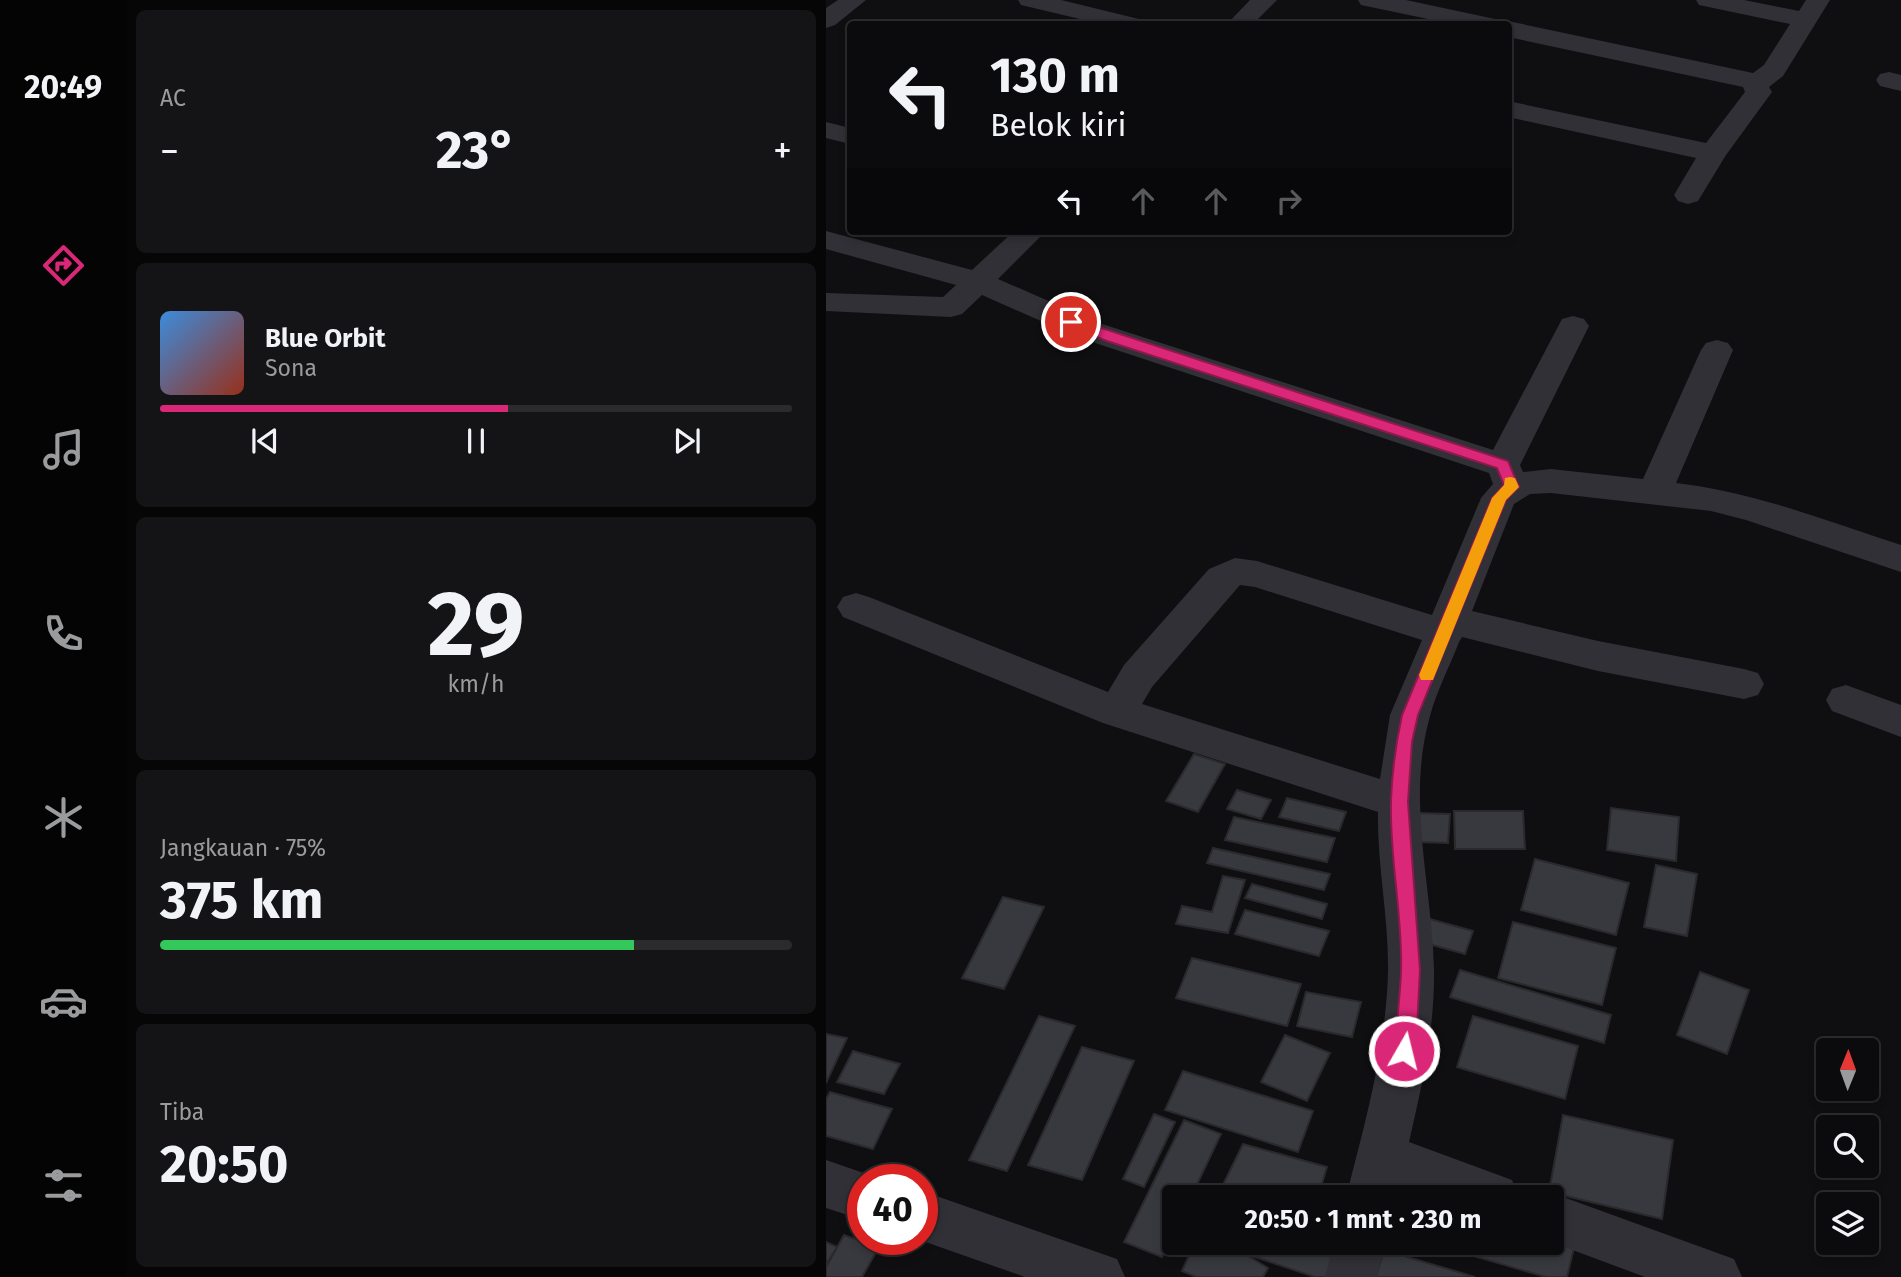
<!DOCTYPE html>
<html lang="id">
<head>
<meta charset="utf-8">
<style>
  body { margin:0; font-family:"Fira Sans",sans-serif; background:#141416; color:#f1f3f6; height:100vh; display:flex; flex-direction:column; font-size:26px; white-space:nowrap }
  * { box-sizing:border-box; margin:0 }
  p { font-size:23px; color:#9a9b9d }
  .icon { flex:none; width:38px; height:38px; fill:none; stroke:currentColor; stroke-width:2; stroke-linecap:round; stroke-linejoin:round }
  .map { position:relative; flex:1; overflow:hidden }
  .details { display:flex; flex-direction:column; gap:10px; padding:10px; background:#060607; width:700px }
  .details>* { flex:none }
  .hud { position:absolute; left:21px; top:21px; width:665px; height:214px; border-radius:7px; box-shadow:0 4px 10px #0003,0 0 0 2px #2b2b2e; background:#0b0b0d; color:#f1f3f6; overflow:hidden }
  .needle { width:46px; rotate:1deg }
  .buttons { position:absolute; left:990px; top:1038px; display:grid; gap:14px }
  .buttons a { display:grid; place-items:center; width:63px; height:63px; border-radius:7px; background:#0b0b0d; box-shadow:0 4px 10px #0003,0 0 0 2px #2b2b2e; font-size:35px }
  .speed { position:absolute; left:21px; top:1164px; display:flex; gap:14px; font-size:35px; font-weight:700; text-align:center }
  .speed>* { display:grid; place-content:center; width:91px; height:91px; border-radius:50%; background:#0b0b0d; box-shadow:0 4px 10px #0003,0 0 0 2px #2b2b2e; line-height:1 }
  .speed .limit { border:10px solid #d22; background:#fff; color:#111 }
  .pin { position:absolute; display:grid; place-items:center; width:60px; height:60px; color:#fff; margin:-30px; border:4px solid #fff; border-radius:50%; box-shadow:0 2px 7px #0007 }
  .me { position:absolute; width:77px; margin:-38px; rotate:8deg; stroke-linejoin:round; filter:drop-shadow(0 0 5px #0008) }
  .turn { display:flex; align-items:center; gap:24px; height:147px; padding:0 28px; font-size:32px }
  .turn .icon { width:91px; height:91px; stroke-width:2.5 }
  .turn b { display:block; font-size:49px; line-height:60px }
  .lanes { display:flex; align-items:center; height:66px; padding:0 28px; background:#0003; justify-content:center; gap:35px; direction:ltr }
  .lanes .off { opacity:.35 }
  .big { font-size:52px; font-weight:700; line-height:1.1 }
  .details .card { flex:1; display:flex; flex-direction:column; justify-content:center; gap:10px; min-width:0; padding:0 24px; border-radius:10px; background:#141416 }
  .details .dial { align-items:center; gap:0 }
  .dial b { font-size:91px; line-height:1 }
  .song { display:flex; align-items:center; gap:21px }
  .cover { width:84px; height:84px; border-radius:10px; background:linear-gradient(135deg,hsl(210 70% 55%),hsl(10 70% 35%)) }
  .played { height:7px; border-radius:4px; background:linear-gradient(90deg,#db2777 55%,#2b2b2e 55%) }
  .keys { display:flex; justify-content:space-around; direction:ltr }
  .heat { display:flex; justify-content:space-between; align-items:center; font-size:38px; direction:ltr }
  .charge { height:10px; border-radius:5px; background:linear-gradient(90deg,#34c759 75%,#2b2b2e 0) }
  .trip { position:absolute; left:336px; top:1185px; width:402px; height:70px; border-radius:7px; background:#0b0b0d; box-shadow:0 4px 10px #0003,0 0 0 2px #2b2b2e; font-weight:700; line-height:70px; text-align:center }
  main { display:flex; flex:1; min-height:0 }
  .dock { display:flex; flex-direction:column; width:126px; justify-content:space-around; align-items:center; background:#040405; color:#9a9b9d }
  .dock .icon { width:49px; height:49px }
  .dock .on { color:#db2777 }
  .dock b { font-size:32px; color:#f1f3f6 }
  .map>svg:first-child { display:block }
</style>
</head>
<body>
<main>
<nav class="dock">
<b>20:49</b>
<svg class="icon on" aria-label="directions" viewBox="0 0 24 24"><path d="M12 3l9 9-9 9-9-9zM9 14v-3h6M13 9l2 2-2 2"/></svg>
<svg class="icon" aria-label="music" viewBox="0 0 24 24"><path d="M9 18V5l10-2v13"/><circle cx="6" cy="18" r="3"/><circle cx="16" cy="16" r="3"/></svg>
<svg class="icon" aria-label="phone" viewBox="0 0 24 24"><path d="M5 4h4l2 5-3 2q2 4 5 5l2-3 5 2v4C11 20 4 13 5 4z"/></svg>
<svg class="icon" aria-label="climate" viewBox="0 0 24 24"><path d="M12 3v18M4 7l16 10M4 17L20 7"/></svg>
<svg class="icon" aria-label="car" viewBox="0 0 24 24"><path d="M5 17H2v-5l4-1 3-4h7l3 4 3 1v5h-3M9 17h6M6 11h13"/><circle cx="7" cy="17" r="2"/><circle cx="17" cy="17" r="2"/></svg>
<svg class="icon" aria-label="filters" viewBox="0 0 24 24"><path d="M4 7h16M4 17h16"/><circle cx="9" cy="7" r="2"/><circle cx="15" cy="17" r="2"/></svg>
</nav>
<section class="details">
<div class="card"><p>AC</p>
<div class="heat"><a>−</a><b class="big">23°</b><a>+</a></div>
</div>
<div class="card">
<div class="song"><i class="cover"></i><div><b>Blue Orbit</b><p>Sona</p></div></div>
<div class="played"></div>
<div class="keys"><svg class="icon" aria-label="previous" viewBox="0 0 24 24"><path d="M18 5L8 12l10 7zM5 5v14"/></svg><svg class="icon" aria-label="pause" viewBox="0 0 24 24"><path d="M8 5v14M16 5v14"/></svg><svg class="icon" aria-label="next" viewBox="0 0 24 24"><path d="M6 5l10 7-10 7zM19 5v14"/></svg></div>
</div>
<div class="card dial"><b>29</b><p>km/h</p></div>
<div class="card"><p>Jangkauan · 75%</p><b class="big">375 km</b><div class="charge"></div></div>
<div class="card"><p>Tiba</p><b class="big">20:50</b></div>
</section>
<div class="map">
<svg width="1075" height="1277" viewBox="0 0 1075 1277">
  <rect width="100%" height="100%" fill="#0f0f11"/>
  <path fill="#38393e" stroke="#2a292d" stroke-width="2" d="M368 754 399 764 372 812 340 801Z
    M411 790 445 800 435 819 401 809Z
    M461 798 520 812 513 831 453 817Z
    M785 808 853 817 850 861 781 850Z
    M628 811H697L699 849H629Z
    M593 813 624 814 622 843 591 842Z
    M408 817 509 838 501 862 399 840Z
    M387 848 504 874 498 890 381 863Z
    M709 859 803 883 790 935 695 910Z
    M830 865 871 874 861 936 818 927Z
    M397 876 419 880 402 933 350 924 356 906 386 912Z
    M426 884 501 904 496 919 419 898Z
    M177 897 218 907 178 989 136 978Z
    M419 910 503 931 493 956 409 934Z
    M600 918 647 931 639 954 592 941Z
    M687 922 790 948 776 1005 672 978Z
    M366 958 475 984 461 1026 350 998Z
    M634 970 785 1015 778 1043 624 997Z
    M874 972 923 990 901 1054 851 1035Z
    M480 992 535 1002 526 1037 471 1026Z
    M213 1016 249 1026 181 1171 143 1160Z
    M647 1016 752 1046 739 1099 631 1067Z
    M0 1034 21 1038 0 1083Z
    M459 1035 504 1053 481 1101 435 1082Z
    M256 1047 308 1061 256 1180 202 1165Z
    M27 1051 74 1064 58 1094 11 1082Z
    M357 1071 487 1111 472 1152 339 1110Z
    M4 1092 66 1109 47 1149 0 1136V1099Z
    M328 1114 349 1122 318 1187 297 1179Z
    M737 1115 847 1140 836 1219 723 1192Z
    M358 1120 395 1134 365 1197H348V1231L336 1257 298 1242Z
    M417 1144 501 1167 492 1197H391Z
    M726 1232 750 1239 741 1277H720L610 1245 726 1242Z
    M18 1235 53 1247 36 1277H0V1267Z
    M0 1242 11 1247 0 1265Z
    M369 1242H413L411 1249 442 1268 437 1277H370L356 1271Z
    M424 1242H532L520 1277H489L420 1254Z
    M558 1250 649 1277H550Z"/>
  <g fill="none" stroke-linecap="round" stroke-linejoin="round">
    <path fill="#303036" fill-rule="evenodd" d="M12 0H40L9 25 0 28V8Z
      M192 0H235L313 19 317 24H275L195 5Z
      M424 0H451L427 24H401Z
      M532 0H580L669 19 673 24H626L535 5Z
      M870 0H918L973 11 980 0H1004L957 76 943 87 946 92 900 155 872 201 862 204 852 201 848 195 870 158 682 117V101L880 143 919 92 917 87 682 37V24H672L682 21 927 73 938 65 964 24 873 5Z
      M1063 72 1075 75V91L1054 86 1050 80 1054 74Z
      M0 122 24 128V144L0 138Z
      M0 231 146 270 188 231H220L172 279 273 323 667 450 736 319 747 316 758 319 763 326 694 465 697 472 725 469 817 479 875 350 880 343 891 340 902 343 907 350 850 483C928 492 1001 521 1075 545V572L920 520 885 511 725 493 704 494 688 504 646 611 772 641 918 669 932 673 938 684 932 695 918 699 772 671 636 637 633 642C624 666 611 690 604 716 580 800 606 885 608 969 609 1028 596 1086 583 1142L686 1180 693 1197H602L573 1186 570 1197H520C539 1123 560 1049 562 972 563 918 551 866 552 812L277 723 17 617 11 607 17 597 30 593 43 597 282 692 298 665 383 569 409 558 431 561 606 615 655 498 667 484 663 473 251 337 156 295 136 314 125 317 0 311V293L117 297 130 285 0 249ZM414 585 429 587 596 640 564 715 554 779 316 704 326 687Z
      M1020 685 1075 705V737L1006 711 1000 700 1006 689Z
      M0 1160 55 1179 37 1180V1220L0 1208Z
      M96 1191 291 1259 299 1277H199L91 1239H96Z
      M726 1193 908 1259 916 1277H819L725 1242 726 1197H716Z
      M508 1242H560L551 1277H499Z"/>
  </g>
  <path fill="#db2777" stroke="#8e194d" stroke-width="2" d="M245 318 682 461 693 487 680 500 592 715 586 742 582 802 594 970 591 1028 584 1058 578 1060 571 1058C567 1050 575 988 575 972 577 915 563 857 565 800 566 771 570 743 576 715L666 498 678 485 671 468 281 341 240 325V319Z"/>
  <path fill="#f59e0b" d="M684 477 689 478 693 487 680 500 609 675 607 680H595L593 675 666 498 678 485 679 478Z"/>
</svg>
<div class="buttons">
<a><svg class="needle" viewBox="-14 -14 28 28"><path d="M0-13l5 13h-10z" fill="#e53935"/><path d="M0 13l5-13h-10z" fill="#9a9b9d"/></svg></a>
<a><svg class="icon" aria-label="search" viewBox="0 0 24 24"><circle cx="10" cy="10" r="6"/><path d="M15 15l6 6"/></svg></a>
<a><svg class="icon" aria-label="layers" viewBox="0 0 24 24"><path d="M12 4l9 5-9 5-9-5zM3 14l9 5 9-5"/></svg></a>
</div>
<div class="speed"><div class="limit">40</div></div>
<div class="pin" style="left:245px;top:322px;background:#d93025"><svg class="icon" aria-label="arrive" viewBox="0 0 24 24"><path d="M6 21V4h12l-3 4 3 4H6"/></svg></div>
<svg class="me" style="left:578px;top:1051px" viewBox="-20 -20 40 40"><circle r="17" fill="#db2777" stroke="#fff" stroke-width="3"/><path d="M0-11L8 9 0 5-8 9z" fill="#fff"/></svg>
<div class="trip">20:50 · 1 mnt · 230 m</div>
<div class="hud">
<div class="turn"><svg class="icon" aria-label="left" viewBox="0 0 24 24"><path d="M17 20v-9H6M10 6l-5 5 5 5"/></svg><div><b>130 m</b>Belok kiri</div></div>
<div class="lanes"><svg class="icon" aria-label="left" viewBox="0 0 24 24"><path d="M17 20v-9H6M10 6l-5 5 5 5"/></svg><svg class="icon off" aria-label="ahead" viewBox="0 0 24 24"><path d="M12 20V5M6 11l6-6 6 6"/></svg><svg class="icon off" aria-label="ahead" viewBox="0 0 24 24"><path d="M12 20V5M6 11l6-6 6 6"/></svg><svg class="icon off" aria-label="right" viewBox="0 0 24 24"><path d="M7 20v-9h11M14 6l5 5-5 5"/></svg></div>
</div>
</div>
</main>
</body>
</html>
